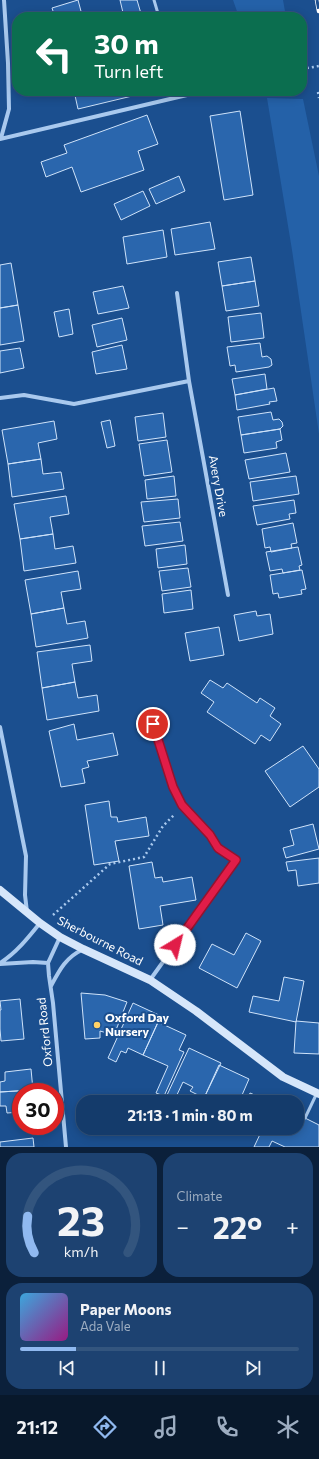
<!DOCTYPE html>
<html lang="en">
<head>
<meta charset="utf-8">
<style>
  body { margin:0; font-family:Commissioner,sans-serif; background:#1d4271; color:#f1f3f6; height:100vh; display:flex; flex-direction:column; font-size:15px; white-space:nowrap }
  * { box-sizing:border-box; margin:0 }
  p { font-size:13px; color:#9dadc1 }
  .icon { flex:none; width:22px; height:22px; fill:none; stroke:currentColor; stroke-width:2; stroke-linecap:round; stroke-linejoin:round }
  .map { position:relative; height:1147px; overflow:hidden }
  .side { display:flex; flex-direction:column; gap:6px; padding:6px; background:#0b203b; flex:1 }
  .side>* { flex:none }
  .hud { position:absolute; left:12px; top:12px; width:295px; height:84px; border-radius:16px; box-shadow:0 2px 10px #0003,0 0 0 1px #33557e; background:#0b6e4f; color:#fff; overflow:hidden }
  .speed { position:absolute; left:12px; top:1083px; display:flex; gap:8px; font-size:20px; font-weight:700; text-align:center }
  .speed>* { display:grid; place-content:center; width:52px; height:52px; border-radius:50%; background:#143b6b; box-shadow:0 2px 10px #0003,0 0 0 1px #33557e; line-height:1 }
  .speed .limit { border:6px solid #d22; background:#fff; color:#111 }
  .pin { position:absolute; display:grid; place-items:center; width:34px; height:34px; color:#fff; margin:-17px; border:2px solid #fff; border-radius:50%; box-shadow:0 1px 4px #0007 }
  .me { position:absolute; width:44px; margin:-22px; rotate:36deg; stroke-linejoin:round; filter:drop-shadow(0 0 3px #0008) }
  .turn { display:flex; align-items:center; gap:14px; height:84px; padding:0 16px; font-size:18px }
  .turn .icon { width:52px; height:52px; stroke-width:2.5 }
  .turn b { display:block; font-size:28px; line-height:34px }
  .big { font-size:30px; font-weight:700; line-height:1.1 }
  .side .card { flex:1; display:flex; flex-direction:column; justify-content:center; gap:6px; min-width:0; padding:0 14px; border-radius:16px; background:#1d4271 }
  .side .dial { align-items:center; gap:0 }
  .dial svg { height:104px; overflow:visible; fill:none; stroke:#33557e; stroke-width:7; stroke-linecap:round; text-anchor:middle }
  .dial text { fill:#f1f3f6; stroke:none }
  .song { display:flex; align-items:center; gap:12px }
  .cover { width:48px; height:48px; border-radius:6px; background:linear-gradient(135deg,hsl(200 70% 55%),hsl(310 70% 35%)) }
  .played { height:4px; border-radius:2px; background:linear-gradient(90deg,#90b9f0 20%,#33557e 20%) }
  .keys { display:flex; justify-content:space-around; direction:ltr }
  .heat { display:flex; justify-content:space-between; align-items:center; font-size:22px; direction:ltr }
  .side .tiles { flex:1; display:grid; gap:6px; grid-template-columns:1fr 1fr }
  .card:last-child { grid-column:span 2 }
  .trip { position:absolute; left:76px; top:1095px; width:228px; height:40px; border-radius:16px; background:#143b6b; box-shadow:0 2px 10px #0003,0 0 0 1px #33557e; font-weight:700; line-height:40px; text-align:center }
  .tab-bar { display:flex; height:64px; justify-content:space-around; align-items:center; background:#08182b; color:#9dadc1 }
  .tab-bar .icon { width:28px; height:28px }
  .tab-bar .active { color:#90b9f0 }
  .tab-bar b { font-size:18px; color:#f1f3f6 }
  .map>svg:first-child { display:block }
</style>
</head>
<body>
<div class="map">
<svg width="319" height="1147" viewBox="0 0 319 1147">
  <rect width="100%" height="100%" fill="#1b4f8f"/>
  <path fill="#2461a8" d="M233 0H283L286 17H239Z
    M267 98 303 99 319 176V434L292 250Z"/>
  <path fill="#2a66ad" stroke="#cfe3fa" d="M78 0 82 15 77 17H55L52 8Z
    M120 0H137L142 17H124Z
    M74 91H153L78 109Z
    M240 111 253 195 224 200 210 116Z
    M147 115 158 144 138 151 144 170 81 192 72 167 46 177 41 162 67 153 64 145Z
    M179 176 185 191 156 204 149 189Z
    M143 191 150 206 121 220 114 204Z
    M210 222 215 249 175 255 171 229Z
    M163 230 167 257 127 264 123 237Z
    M251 257 255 281 222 286 218 262Z
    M11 263 18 305 0 308V265Z
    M255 281 259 306 226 311 222 286Z
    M123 286 129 308 98 314 93 292Z
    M18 305 24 341 0 345V308Z
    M69 309 73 334 59 337 54 312Z
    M261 313 264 338 231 342 228 317Z
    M122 318 127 340 97 347 92 325Z
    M260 343 262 357 267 356 271 359 272 365 269 367 236 372 235 365 230 366 227 347Z
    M122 345 127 369 96 374 92 352Z
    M20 348 24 368 0 373V351Z
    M265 374 267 389 235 395 232 379Z
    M274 388 277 401 269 402 270 404 237 410 235 395Z
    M271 412 273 420 279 419 282 422 283 426 280 429 241 435 238 417Z
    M163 413 166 437 138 441 135 417Z
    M110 420 115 446 107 448 101 422Z
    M54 421 57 439 38 443 41 459 8 464 2 430Z
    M280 429 282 440 276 442 277 448 244 453 241 435Z
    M167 440 172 472 144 476 139 444Z
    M286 453 290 472 249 479 245 460Z
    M41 459 43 474 61 472 64 489 12 497 8 464Z
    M174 476 176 496 147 499 145 480Z
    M296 476 299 494 253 501 250 482Z
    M66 496 69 514 50 517 53 534 20 539 14 504Z
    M178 499 180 518 144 522 141 502Z
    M294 500 296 513 289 514 290 519 257 525 253 506Z
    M180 522 183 541 145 546 142 526Z
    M293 523 297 543 291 544 292 548 271 552 270 547 265 548 262 529Z
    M53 534 55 549 73 546 76 563 24 571 20 539Z
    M185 545 187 564 158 568 156 549Z
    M298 547 302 565 299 566 300 570 283 573 282 569 270 571 266 552Z
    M188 568 191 587 162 591 159 571Z
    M302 570 306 589 301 590 302 594 279 598 278 593 273 594 270 575Z
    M78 571 81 589 61 592 64 608 31 614 25 580Z
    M191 590 193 609 164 613 162 594Z
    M64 608 67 624 85 621 88 638 36 647 31 614Z
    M256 611 257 616 270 614 273 634 239 641 234 615Z
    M219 627 224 655 190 661 185 633Z
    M90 645 92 661 72 664 75 682 42 688 37 652Z
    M210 680 223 688 227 683 257 703 260 698 275 708 270 716 281 724 270 741 261 735 255 744 207 712 214 702 201 693Z
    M75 682 78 698 97 695 99 711 47 720 42 688Z
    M74 724 77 740 113 733 118 755 87 761 89 767 82 769 85 783 61 787 49 731Z
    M303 746 319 769V787L290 807 265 771Z
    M109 801 111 817H117L118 822 146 817 149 836 115 841 119 861 94 865 85 805Z
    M313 824 319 849 286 858 283 848 294 845 290 830Z
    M319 858V883L298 886 296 870 288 871 286 862Z
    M152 862 155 878 162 877 163 882 192 877 196 900 160 906 163 925 139 929 129 866Z
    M246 933 261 941 237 988 199 968 212 944 234 955Z
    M284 977 304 981 296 1022 249 1012 253 996 279 1001Z
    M81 993 105 995 127 1002 114 1035 100 1031V1038L85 1039Z
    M20 999 24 1039 1 1041 0 1029V1010H1L0 1001Z
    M133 1003 161 1016 143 1055 128 1048 126 1053 121 1051 116 1062 108 1058Z
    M296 1021 319 1023V1054L294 1053Z
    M158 1022 186 1035 179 1050 184 1052 164 1096 156 1093 168 1066 143 1055Z
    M189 1048 221 1063 204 1098 190 1091 193 1087 183 1082 175 1099 167 1095Z
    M219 1065 249 1079 239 1102H214L204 1098Z
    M31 1069 33 1090 0 1092V1082L5 1081V1072Z
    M33 1090V1092H21V1112L7 1113 6 1106H0V1092Z
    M250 1093 271 1102H246Z
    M297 1114 319 1125V1147H285L272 1141 269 1147H254L263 1128H297Z
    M244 1128H263L259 1135Z
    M33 1138 34 1147H0V1142Z"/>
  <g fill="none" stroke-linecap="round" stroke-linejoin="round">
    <path stroke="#a9c9ee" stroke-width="2.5" stroke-dasharray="2 3" stroke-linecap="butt" d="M302 69 319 66
      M318 92 319 98
      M53 915 110 864 144 857 163 826 174 815"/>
    <path stroke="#a9c9ee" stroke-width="3" d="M154 0 159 17
      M177 91 178 97
      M305 1118 316 1095"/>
    <path stroke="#a9c9ee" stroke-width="4" d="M1 138 9 109 8 63 4 0
      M0 139 204 91
      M177 293 189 381
      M0 398 24 395 74 404 189 381 228 595
      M0 727 26 856 25 895 27 912
      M60 937 48 963 49 976 53 1003 66 1147
      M0 963C16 953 28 938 40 923
      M0 964 33 962 48 963
      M150 980 236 860 218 848 210 835 182 805 173 787 153 724
      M51 986C59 971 66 957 82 950"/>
    <path stroke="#d6e6fa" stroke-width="8" d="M0 890 40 923 60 937 83 949 150 980 196 1011 283 1077 319 1094"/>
    <defs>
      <path id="rail" d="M317 0 319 11"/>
    </defs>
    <use href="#rail" stroke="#fff" stroke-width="4.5"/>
    <use href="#rail" stroke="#1b4f8f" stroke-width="3" stroke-dasharray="9" stroke-linecap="butt"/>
  </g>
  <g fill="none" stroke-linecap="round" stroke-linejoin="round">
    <defs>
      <path id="route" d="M153 724 173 787 182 805 210 835 218 848 236 860 175 945"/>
    </defs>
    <use href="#route" stroke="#92132f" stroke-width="10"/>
    <use href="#route" stroke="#e11d48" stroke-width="7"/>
  </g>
  <circle fill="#ffd166" stroke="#1b4f8f" stroke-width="1.5" cx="97" cy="1025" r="4"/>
  <g text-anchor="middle" stroke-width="4" stroke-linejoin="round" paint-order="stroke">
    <g font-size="12" fill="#fff" stroke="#1b4f8f">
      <text transform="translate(218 486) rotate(80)" y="4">Avery Drive</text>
      <text transform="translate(100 941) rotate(27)" y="4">Sherbourne Road</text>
      <text transform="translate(45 1032) rotate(-96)" y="4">Oxford Road</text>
    </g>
    <g font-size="12" font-weight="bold" fill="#fff" stroke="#1b4f8f" text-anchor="start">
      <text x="105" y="1022">Oxford Day<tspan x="105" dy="14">Nursery</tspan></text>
    </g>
  </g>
</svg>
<div class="speed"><div class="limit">30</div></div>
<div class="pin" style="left:153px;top:724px;background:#d93025"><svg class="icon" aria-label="arrive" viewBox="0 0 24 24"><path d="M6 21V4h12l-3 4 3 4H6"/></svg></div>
<svg class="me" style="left:175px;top:945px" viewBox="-20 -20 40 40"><circle r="19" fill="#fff"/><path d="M0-13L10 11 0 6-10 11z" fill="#e11d48"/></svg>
<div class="trip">21:13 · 1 min · 80 m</div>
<div class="hud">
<div class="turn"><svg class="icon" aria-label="left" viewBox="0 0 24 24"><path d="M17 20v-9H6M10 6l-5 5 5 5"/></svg><div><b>30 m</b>Turn left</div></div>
</div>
</div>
<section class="side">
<div class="tiles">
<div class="card dial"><svg viewBox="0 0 100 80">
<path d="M14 69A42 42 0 1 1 86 69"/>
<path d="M14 69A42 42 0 0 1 9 41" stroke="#90b9f0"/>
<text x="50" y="56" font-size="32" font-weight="700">23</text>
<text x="50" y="72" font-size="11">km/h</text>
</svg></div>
<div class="card"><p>Climate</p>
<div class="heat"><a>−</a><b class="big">22°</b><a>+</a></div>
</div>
<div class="card">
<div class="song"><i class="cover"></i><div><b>Paper Moons</b><p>Ada Vale</p></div></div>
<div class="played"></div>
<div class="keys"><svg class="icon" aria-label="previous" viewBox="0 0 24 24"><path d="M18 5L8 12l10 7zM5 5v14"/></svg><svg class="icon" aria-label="pause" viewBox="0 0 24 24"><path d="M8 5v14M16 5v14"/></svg><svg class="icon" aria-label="next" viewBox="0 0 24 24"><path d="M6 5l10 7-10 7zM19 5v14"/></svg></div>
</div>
</div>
</section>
<nav class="tab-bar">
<b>21:12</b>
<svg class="icon active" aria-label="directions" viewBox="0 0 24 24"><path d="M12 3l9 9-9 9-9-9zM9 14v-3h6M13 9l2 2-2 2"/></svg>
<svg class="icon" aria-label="music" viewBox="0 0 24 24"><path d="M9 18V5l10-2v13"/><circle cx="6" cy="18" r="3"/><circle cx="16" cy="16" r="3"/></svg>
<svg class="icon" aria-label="phone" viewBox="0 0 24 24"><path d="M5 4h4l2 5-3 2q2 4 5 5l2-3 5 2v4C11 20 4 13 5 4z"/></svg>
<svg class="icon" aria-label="climate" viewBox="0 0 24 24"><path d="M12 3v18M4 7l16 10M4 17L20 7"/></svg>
</nav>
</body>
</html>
